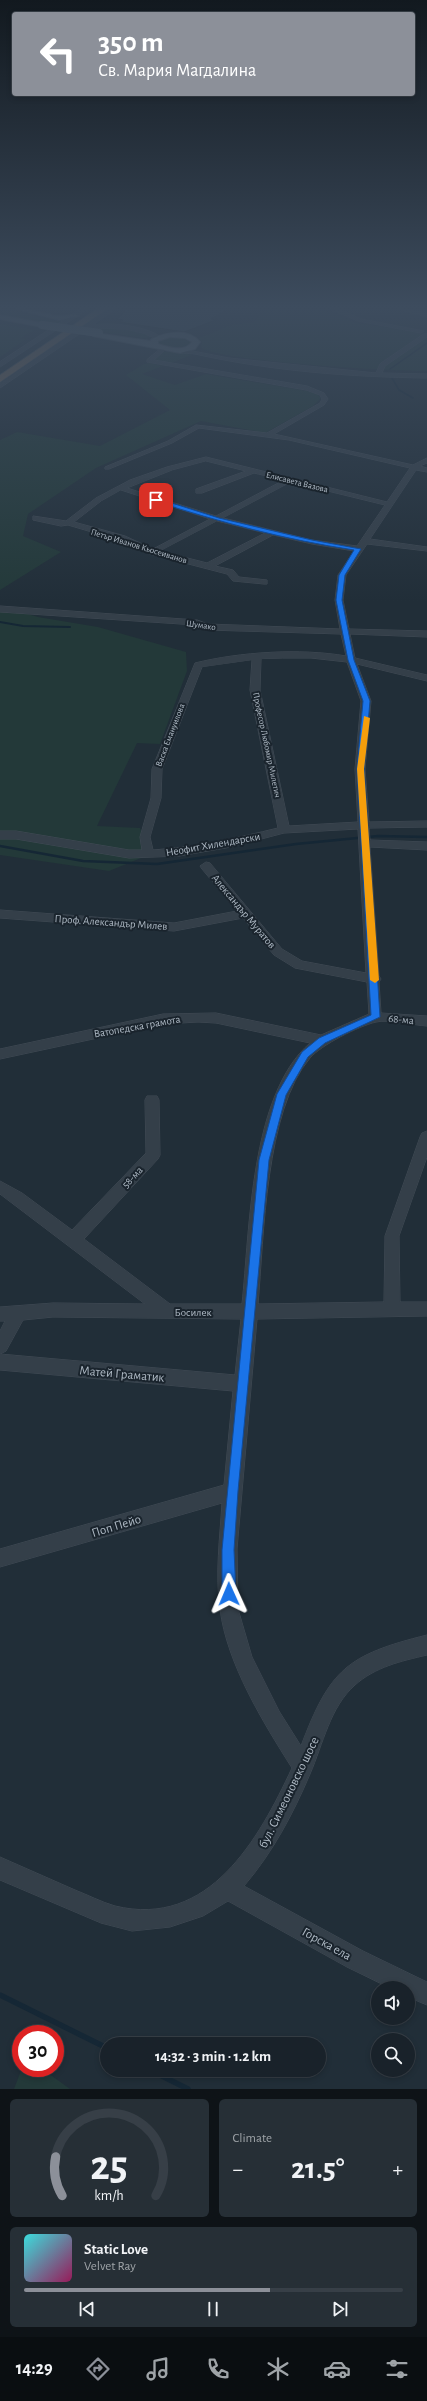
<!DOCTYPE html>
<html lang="en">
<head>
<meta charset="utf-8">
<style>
  body { margin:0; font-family:"Alegreya Sans",sans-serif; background:#262f36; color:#f1f3f6; height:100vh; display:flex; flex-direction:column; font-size:15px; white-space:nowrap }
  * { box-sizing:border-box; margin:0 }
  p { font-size:13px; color:#9fa4a8 }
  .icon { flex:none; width:22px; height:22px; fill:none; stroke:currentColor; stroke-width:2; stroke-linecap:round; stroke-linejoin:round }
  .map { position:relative; height:2089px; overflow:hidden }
  .details { display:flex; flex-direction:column; gap:10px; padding:10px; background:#0e1317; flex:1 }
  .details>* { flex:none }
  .guide { position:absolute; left:12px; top:12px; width:403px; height:84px; border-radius:4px; box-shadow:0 2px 6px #0003,0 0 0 1px #373f47; background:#8c9099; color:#fff; overflow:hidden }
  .buttons { position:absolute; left:371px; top:1981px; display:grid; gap:8px }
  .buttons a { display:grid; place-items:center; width:44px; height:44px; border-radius:50%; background:#19222a; box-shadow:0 2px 6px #0003,0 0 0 1px #373f47; font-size:20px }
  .speed { position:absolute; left:12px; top:2025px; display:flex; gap:8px; font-size:20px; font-weight:700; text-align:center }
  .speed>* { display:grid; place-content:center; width:52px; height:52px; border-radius:50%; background:#19222a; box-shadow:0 2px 6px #0003,0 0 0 1px #373f47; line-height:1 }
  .speed .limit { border:6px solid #d22; background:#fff; color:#111 }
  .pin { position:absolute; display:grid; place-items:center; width:34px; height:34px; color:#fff; margin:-17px; border-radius:8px; box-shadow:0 2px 6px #0006 }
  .me { position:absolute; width:44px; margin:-22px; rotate:359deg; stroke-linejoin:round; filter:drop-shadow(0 0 3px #0008) }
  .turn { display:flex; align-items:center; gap:14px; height:84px; padding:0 20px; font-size:18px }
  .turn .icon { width:52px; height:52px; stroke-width:2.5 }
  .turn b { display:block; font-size:28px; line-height:34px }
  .big { font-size:30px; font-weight:700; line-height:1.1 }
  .details .card { flex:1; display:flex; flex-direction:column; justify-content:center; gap:6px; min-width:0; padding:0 14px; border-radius:6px; background:#262f36 }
  .details .dial { align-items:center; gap:0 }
  .dial svg { height:104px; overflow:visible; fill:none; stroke:#373f47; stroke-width:7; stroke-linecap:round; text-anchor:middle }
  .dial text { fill:#f1f3f6; stroke:none }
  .song { display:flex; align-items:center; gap:12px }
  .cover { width:48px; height:48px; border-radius:6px; background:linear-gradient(135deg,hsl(180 70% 55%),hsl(330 70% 35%)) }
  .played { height:4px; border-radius:2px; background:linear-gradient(90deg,#8c9099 65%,#373f47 65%) }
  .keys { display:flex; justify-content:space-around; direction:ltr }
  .heat { display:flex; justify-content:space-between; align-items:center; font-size:22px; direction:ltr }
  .details .tiles { flex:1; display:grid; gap:10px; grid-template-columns:1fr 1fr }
  .card:last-child { grid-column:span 2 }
  .trip { position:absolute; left:100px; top:2037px; width:226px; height:40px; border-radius:20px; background:#19222a; box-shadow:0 2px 6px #0003,0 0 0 1px #373f47; font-weight:700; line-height:40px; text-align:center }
  .tabs { display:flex; height:64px; justify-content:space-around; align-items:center; background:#0a0e11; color:#9fa4a8 }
  .tabs .icon { width:28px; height:28px }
  .tabs .on { color:#8c9099 }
  .tabs b { font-size:18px; color:#f1f3f6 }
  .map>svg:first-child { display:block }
</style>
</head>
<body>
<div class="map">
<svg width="427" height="2089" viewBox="0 0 427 2089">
  <rect width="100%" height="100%" fill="#212e38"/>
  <path fill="#233939" d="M0 309 62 322 58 326 0 315Z
    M266 309H320L357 323 427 334V371C400 372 212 361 201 347L202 342 199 338 232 325 254 322Z
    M0 324 34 330 21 338 26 339 0 357Z
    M103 326 138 332 153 337 143 338 88 330Z
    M168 337 183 338 190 340 191 344 176 349 158 344V341Z
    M163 352H180L192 355 168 364 152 361Z
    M150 363 163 366 142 374 175 385 206 374 307 391 317 394 321 398 313 406 265 433 201 421 96 468 28 514 23 536 61 552 0 590V440L17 432 100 446 170 410 126 375 144 364Z
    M0 606 38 617 98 627 186 652 187 671 160 744 137 743 97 826 140 828 151 854 109 871 0 855Z
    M22 2068H41L70 2089H14Z"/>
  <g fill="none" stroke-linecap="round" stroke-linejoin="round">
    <path stroke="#152735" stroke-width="1.5" d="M390 369 427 343
      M392 378 399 390 413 398"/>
    <path stroke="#152735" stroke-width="2" d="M0 622 23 626 70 627"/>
    <path stroke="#152735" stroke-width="2.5" d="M0 846 83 861 157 864 296 844 378 836 427 837"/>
    <path stroke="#152735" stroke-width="5.5" d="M0 1995 107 2048
      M150 2070 188 2089"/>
  </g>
  <path fill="#30404c" stroke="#1c262f" d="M127 309H228L211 319 216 320 184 332 119 322 123 320 117 319Z"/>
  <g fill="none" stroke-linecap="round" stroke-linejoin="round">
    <defs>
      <path id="minor" d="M81 309H88L0 367V362Z
        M108 309H115L93 325C111 322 148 326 162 338L159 340 143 333 125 329 88 328 0 388V383Z
        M331 309H339L361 319 424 331 421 333 358 321Z
        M400 309 427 313V317L401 310Z
        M424 334H427V337L385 366 382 373 427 374V378C351 377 271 371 195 354 189 353 178 354 172 350L182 349 229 358 376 373 380 364Z
        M163 347 165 350 154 360 307 386 324 393 328 399 324 405 274 434 413 465 427 458V463L420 466 427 468V472L416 470 370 539 427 547V551L367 544 346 575 343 600 349 629 427 631V637L350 634 355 658 427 675V681L357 664 371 701 365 769 369 822 427 821V827L369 828 370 840 427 842V850L370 847 379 976 381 979 379 982 381 1013 427 1016V1026C413 1025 388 1019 376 1022 359 1026 321 1045 310 1058 265 1111 264 1237 258 1304L384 1302 385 1236 420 1137 422 1133 427 1131V1157L399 1236 400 1302H427V1316L257 1319 237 1549 238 1609 252 1657 279 1711 301 1746C330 1669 347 1655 427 1635V1655C401 1661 375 1667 355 1685 330 1707 323 1744 310 1774 293 1814 273 1852 244 1886L363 1951 427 1982V2005L408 1997V1988H390L347 1967 228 1901 203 1916 170 1927 132 1931 101 1923 0 1880V1857C25 1868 50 1879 75 1890 88 1895 101 1902 115 1906 209 1929 259 1839 292 1768 263 1722 227 1664 220 1609 215 1574 220 1537 222 1503L0 1567V1549L224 1485 233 1391 0 1370V1354L235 1375 241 1319 53 1317 23 1320 6 1351 0 1354V1331L5 1321H0V1307L53 1303 145 1304 0 1194V1181L22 1193 72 1230 146 1153 145 1100 147 1096H157L159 1100 160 1155 158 1159 84 1239 170 1304H242C250 1229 250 1095 310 1043L216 1023 198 1022 163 1024 0 1059V1049L163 1014 216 1013 321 1035 369 1014 367 982 295 968 274 955 243 918 174 931 0 918V910L174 923 237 911 202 869 200 866 206 862 210 863 282 949 302 961 366 973 358 829 284 833 231 847 179 856 129 858 16 839H0V831H16L129 850H142L140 837 151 798 152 769 195 663C240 652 300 648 346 656L341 634 207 630 196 625 0 612V606L197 620 208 624 340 629 335 600 338 575 354 551 312 544 273 535 215 566 233 570 239 577 267 580V584H264L233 581 227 574 150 554 119 540 68 525 61 526 33 520V516L66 521 96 498 130 480 167 467 206 457 387 502 410 468 289 440 199 428 172 443 109 469H105V467L168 441 196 425 267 433 320 403 322 399 320 395 306 390 147 362V360ZM206 461 246 471 196 489V493H202L254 473 284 480 216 516 127 488 172 470ZM291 482 385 505 357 546 312 540 223 518ZM121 490 210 519 153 549 125 536 74 522 101 501ZM217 521 265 533 207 563 160 551ZM283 658H311L347 662 361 701 355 769 358 822 289 826 260 690 261 659ZM252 660 250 690 278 828C237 838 196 847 153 850L150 837 161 798 162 769 202 667Z"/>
      <path id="major" d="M17 309C31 309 44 314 58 316 65 317 74 312 79 316L59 320Z
        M0 315 42 323 45 325 42 327 0 319Z
        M95 333 150 341 152 339C166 332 188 328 200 342L195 349 180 353 93 336V334ZM170 337 185 338 192 342C184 353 168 347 158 344V341Z"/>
      <path id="highway" d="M97 309H107L0 382V375Z"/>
    </defs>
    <use href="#minor" stroke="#414b55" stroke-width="1"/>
    <use href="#major" stroke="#414b55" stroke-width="2"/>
    <use href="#highway" stroke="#3f4a53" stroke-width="1"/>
    <use href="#minor" fill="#343f49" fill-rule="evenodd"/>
    <use href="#major" fill="#525f69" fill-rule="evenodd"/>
    <use href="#highway" fill="#6e5f51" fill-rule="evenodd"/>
    <defs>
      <path id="major-bridge" d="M42 325 99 333"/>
    </defs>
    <use href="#major-bridge" stroke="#414b55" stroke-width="8" stroke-linecap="butt"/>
    <use href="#major-bridge" stroke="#525f69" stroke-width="8"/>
  </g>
  <linearGradient id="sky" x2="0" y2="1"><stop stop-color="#12191f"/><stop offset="0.51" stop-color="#3d4c5e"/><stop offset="1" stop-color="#3d4c5e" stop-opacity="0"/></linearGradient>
  <rect width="427" height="602" fill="url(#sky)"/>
  <path fill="#1a73e8" stroke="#114b97" d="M156 498 219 518 312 540 361 549 345 575 342 600 354 660 370 701 364 769 380 1017 325 1043 308 1057 286 1095 269 1160 238 1491 234 1550 236 1594 234 1599 229 1601 224 1599 222 1594V1550L259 1160 277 1094 302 1052 319 1038 371 1015 357 769 363 701 348 660 336 600 339 575 354 550C286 540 220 522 154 501Z"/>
  <path fill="#f59e0b" d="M364 716 370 718 364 769 379 980 375 983 370 980 357 769Z"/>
  <g text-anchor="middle" stroke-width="4" stroke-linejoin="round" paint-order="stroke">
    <g font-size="9" fill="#afbac5" stroke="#1a242d">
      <text transform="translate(297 482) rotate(14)" y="3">Елисавета Вазова</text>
      <text transform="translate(139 546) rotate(17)" y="3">Петър Иванов Кьосеиванов</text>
      <text transform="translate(201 625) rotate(9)" y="3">Шумако</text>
      <text transform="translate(170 735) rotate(-69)" y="3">Васка Емануилова</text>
      <text transform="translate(267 745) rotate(78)" y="3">Професор Любомир Милетич</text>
    </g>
    <g font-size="11" fill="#afbac5" stroke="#1a242d">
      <text transform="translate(213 844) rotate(-10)" y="4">Неофит Хилендарски</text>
      <text transform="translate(244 911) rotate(50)" y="4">Александър Муратов</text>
      <text transform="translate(111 922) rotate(4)" y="4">Проф. Александър Милев</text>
      <text transform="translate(401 1019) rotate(5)" y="4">68-ма</text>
      <text transform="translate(137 1026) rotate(-10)" y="4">Ватопедска грамота</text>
      <text transform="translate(132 1177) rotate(-47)" y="4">58-ма</text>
      <text x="193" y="1316">Босилек</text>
    </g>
    <g font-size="13" fill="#afbac5" stroke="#1a242d">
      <text transform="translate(122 1373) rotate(5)" y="5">Матей Граматик</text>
      <text transform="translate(116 1525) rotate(-17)" y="5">Поп Пейо</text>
      <text transform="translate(288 1792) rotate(-64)" y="5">бул. Симеоновско шосе</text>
      <text transform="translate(327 1943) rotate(29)" y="5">Горска ела</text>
    </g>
  </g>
</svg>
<div class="buttons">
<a><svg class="icon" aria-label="sound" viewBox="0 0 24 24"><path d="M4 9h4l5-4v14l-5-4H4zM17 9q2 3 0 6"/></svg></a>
<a><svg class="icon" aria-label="search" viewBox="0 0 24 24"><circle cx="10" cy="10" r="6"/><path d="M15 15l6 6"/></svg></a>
</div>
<div class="speed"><div class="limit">30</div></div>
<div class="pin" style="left:156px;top:500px;background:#d93025"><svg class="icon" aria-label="arrive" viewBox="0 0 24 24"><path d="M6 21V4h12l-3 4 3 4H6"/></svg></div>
<svg class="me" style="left:229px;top:1594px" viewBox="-20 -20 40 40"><path d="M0-17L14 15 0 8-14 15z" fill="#1a73e8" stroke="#fff" stroke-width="4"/></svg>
<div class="trip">14:32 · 3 min · 1.2 km</div>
<div class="guide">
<div class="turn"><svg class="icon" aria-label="left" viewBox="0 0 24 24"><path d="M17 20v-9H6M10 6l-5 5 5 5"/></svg><div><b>350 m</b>Св. Мария Магдалина</div></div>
</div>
</div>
<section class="details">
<div class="tiles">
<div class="card dial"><svg viewBox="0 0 100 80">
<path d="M14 69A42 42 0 1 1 86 69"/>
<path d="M14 69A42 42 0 0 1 9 39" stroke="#8c9099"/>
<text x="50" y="56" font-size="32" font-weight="700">25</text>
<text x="50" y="72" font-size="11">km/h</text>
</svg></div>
<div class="card"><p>Climate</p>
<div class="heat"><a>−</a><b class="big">21.5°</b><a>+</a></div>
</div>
<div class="card">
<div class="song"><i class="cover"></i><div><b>Static Love</b><p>Velvet Ray</p></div></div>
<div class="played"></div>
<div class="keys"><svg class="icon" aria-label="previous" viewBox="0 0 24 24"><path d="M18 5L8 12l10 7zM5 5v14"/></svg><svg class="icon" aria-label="pause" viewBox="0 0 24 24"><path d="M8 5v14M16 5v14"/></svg><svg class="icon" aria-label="next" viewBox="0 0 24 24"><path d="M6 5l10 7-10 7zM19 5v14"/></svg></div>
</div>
</div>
</section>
<nav class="tabs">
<b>14:29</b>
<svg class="icon on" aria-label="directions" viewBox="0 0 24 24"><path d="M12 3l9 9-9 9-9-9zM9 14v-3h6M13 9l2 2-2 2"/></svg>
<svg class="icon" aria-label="music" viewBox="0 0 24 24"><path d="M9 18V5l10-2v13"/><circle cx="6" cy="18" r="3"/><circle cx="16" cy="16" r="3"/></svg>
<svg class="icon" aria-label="phone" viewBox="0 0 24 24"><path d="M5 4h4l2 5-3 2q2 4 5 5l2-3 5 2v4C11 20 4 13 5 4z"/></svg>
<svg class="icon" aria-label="climate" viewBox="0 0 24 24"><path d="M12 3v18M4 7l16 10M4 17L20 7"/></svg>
<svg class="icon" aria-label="car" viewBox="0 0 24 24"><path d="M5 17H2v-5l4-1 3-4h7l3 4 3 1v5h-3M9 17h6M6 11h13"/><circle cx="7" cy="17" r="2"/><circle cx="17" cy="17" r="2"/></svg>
<svg class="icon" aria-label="filters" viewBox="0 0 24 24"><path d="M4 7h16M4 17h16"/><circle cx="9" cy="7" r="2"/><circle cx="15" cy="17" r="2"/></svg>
</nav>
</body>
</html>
